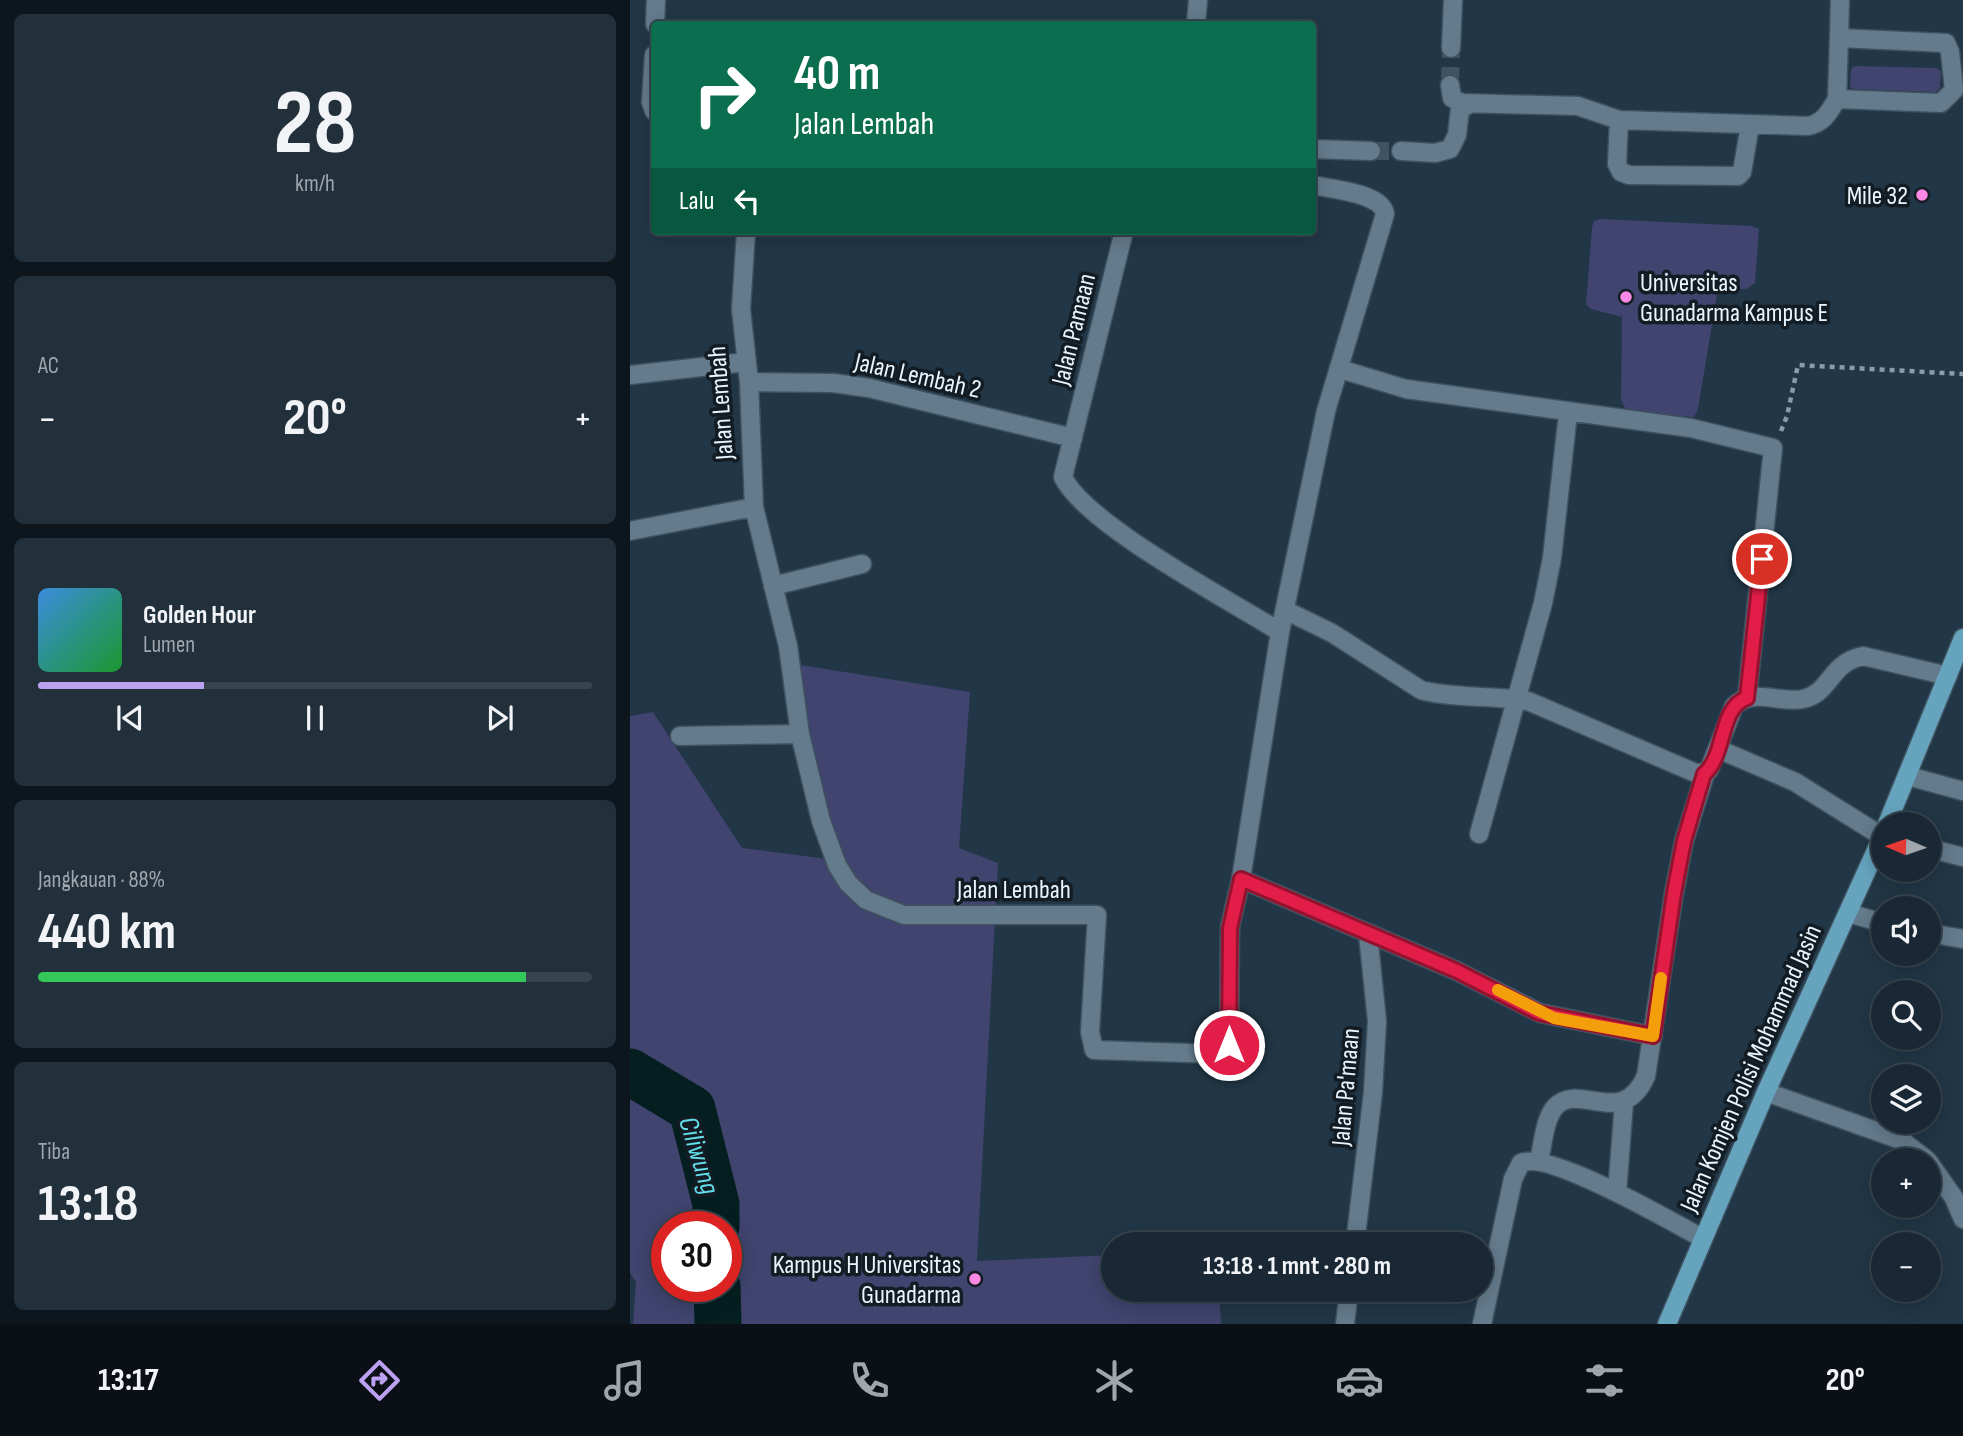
<!DOCTYPE html>
<html lang="id">
<head>
<meta charset="utf-8">
<style>
  body { margin:0; font-family:"Sofia Sans Condensed",sans-serif; background:#22303c; color:#f1f3f6; height:100vh; display:flex; flex-direction:column; font-size:26px; white-space:nowrap }
  * { box-sizing:border-box; margin:0 }
  p { font-size:23px; color:#9fa6ac }
  .icon { flex:none; width:38px; height:38px; fill:none; stroke:currentColor; stroke-width:2; stroke-linecap:round; stroke-linejoin:round }
  .map { position:relative; flex:1; overflow:hidden }
  .sheet { display:flex; flex-direction:column; gap:14px; padding:14px; background:#0e161d; width:630px }
  .sheet>* { flex:none }
  .banner { position:absolute; left:21px; top:21px; width:665px; height:214px; border-radius:7px; box-shadow:0 4px 18px #0003,0 0 0 2px #37444f; background:#0b6e4f; color:#fff; overflow:hidden }
  .needle { width:46px; rotate:272deg }
  .buttons { position:absolute; left:1241px; top:812px; display:grid; gap:14px }
  .buttons a { display:grid; place-items:center; width:70px; height:70px; border-radius:50%; background:#192834; box-shadow:0 4px 18px #0003,0 0 0 2px #37444f; font-size:35px }
  .speed { position:absolute; left:21px; top:1211px; display:flex; gap:14px; font-size:35px; font-weight:700; text-align:center }
  .speed>* { display:grid; place-content:center; width:91px; height:91px; border-radius:50%; background:#192834; box-shadow:0 4px 18px #0003,0 0 0 2px #37444f; line-height:1 }
  .speed .limit { border:10px solid #d22; background:#fff; color:#111 }
  .pin { position:absolute; display:grid; place-items:center; width:60px; height:60px; color:#fff; margin:-30px; border:4px solid #fff; border-radius:50%; box-shadow:0 2px 7px #0007 }
  .me { position:absolute; width:77px; margin:-38px; rotate:0deg; stroke-linejoin:round; filter:drop-shadow(0 0 5px #0008) }
  .turn { display:flex; align-items:center; gap:24px; height:147px; padding:0 28px; font-size:32px }
  .turn .icon { width:91px; height:91px; stroke-width:2.5 }
  .turn b { display:block; font-size:49px; line-height:60px }
  .then { display:flex; align-items:center; height:66px; padding:0 28px; background:#0003; gap:14px; font-size:26px }
  .big { font-size:52px; font-weight:700; line-height:1.1 }
  .sheet .widget { flex:1; display:flex; flex-direction:column; justify-content:center; gap:10px; min-width:0; padding:0 24px; border-radius:10px; background:#22303c }
  .sheet .dial { align-items:center; gap:0 }
  .dial b { font-size:91px; line-height:1 }
  .song { display:flex; align-items:center; gap:21px }
  .cover { width:84px; height:84px; border-radius:10px; background:linear-gradient(135deg,hsl(210 70% 55%),hsl(130 70% 35%)) }
  .played { height:7px; border-radius:4px; background:linear-gradient(90deg,#bca0f2 30%,#37444f 30%) }
  .keys { display:flex; justify-content:space-around; direction:ltr }
  .heat { display:flex; justify-content:space-between; align-items:center; font-size:38px; direction:ltr }
  .charge { height:10px; border-radius:5px; background:linear-gradient(90deg,#34c759 88%,#37444f 0) }
  .trip { position:absolute; left:471px; top:1232px; width:392px; height:70px; border-radius:35px; background:#192834; box-shadow:0 4px 18px #0003,0 0 0 2px #37444f; font-weight:700; line-height:70px; text-align:center }
  .tabs { display:flex; height:112px; justify-content:space-around; align-items:center; background:#0a1015; color:#9fa6ac }
  .tabs .icon { width:49px; height:49px }
  .tabs .current { color:#bca0f2 }
  .tabs b { font-size:32px; color:#f1f3f6 }
  main { display:flex; flex:1; min-height:0 }
  .map>svg:first-child { display:block }
</style>
</head>
<body>
<main>
<section class="sheet">
<div class="widget dial"><b>28</b><p>km/h</p></div>
<div class="widget"><p>AC</p>
<div class="heat"><a>−</a><b class="big">20°</b><a>+</a></div>
</div>
<div class="widget">
<div class="song"><i class="cover"></i><div><b>Golden Hour</b><p>Lumen</p></div></div>
<div class="played"></div>
<div class="keys"><svg class="icon" aria-label="previous" viewBox="0 0 24 24"><path d="M18 5L8 12l10 7zM5 5v14"/></svg><svg class="icon" aria-label="pause" viewBox="0 0 24 24"><path d="M8 5v14M16 5v14"/></svg><svg class="icon" aria-label="next" viewBox="0 0 24 24"><path d="M6 5l10 7-10 7zM19 5v14"/></svg></div>
</div>
<div class="widget"><p>Jangkauan · 88%</p><b class="big">440 km</b><div class="charge"></div></div>
<div class="widget"><p>Tiba</p><b class="big">13:18</b></div>
</section>
<div class="map">
<svg width="1333" height="1324" viewBox="0 0 1333 1324">
  <rect width="100%" height="100%" fill="#213646"/>
  <path fill="#40446e" fill-rule="evenodd" d="M1224 66 1307 68 1311 72 1310 87 1306 92 1223 89 1220 86 1221 69Z
    M970 219 1122 226 1129 229 1125 283 1116 289 1091 288 1087 295 1068 409 1064 417 1002 412 995 408 991 400 992 317 961 309 956 304 962 227 964 221Z
    M158 663 340 692 329 848 368 863 347 1261 483 1255V1290H589L591 1324H3L6 1282 0 1273V716L23 712 112 848 198 859ZM37 1227H96V1286H37Z"/>
  <g fill="none" stroke-linecap="round" stroke-linejoin="round">
    <path stroke="#051f21" stroke-width="47" d="M0 1072 62 1109 86 1204V1227
      M87 1286 88 1324"/>
    <path stroke="#3f5362" stroke-width="18" stroke-dasharray="18 9" stroke-linecap="butt" d="M820 85 821 48
      M741 151H771"/>
    <defs>
      <path id="minor" d="M25 24 26 0
        M566 24 568 0
        M1209 38 1316 43 1320 52 1324 90 1311 103 1207 99Z
        M1209 38 1210 0
        M821 48 823 0
        M24 55 21 102 24 111
        M820 85 822 98 832 103 948 106 989 120 1178 126C1194 123 1199 112 1207 99
        M989 120 987 164 991 172 999 175 1108 176 1112 172 1119 131 1125 125
        M682 149 741 151
        M771 151 805 153 820 149 827 135 830 109 840 104
        M116 231 111 309 119 382 124 507 158 646 170 734 191 821 207 865 218 883 236 900 274 915H467L460 1032 464 1050 590 1054 599 1045 600 927 611 879 650 632 696 411 755 214C752 193 702 189 682 185
        M494 231 433 477C455 524 601 601 650 632
        M710 369 776 389 1061 428 1143 448 1117 698
        M0 375 115 362
        M119 382 203 383 239 388 443 438
        M0 531 124 507
        M143 586 232 564
        M655 610 702 633 791 690C825 699 863 695 898 701L1068 774 1079 770 1104 706C1123 687 1150 704 1173 699 1201 693 1199 663 1233 656L1318 676
        M50 736 170 734
        M1088 749 1165 782 1253 837
        M1278 776 1333 791
        M849 834 913 603 922 558 938 413
        M1298 848 1333 857
        M611 879 827 971 910 1013 1023 1036
        M1218 913 1253 923
        M1298 933 1333 939
        M1136 1092 1271 1140 1297 1160
        M909 1161C913 1145 914 1120 925 1107 949 1081 992 1130 1016 1076L1044 893 1054 841 1075 774
        M1298 1161 1324 1198 1333 1219
        M987 1193 994 1102
        M725 1244 743 1092 747 1021 738 934
        M715 1324 719 1290
        M852 1324 883 1179 891 1163C919 1150 1042 1222 1072 1238"/>
      <path id="major" d="M1257 824 1333 638
        M1037 1324 1136 1092 1253 835"/>
    </defs>
    <use href="#minor" stroke="#3f515e" stroke-width="21"/>
    <use href="#major" stroke="#3f515e" stroke-width="21"/>
    <path stroke="#8b9ca9" stroke-width="4.5" stroke-dasharray="5 5" stroke-linecap="butt" d="M1151 431 1157 416 1168 365 1333 374"/>
    <use href="#minor" stroke="#647b8d" stroke-width="18"/>
    <use href="#major" stroke="#66a4be" stroke-width="18"/>
  </g>
  <g fill="none" stroke-linecap="round" stroke-linejoin="round">
    <defs>
      <path id="route" d="M599 1045 600 928 611 879 827 971 909 1013 1023 1036 1044 893 1054 841 1074 774C1096 756 1089 707 1117 698L1132 559"/>
    </defs>
    <use href="#route" stroke="#92132f" stroke-width="18"/>
    <use href="#route" stroke="#e11d48" stroke-width="12"/>
    <path stroke="#f59e0b" stroke-width="12" d="M868 990 924 1018 1023 1036 1031 978"/>
  </g>
  <g fill="#fb87e6" stroke="#131c23" stroke-width="2.5">
    <circle cx="1292" cy="195" r="7"/>
    <circle cx="996" cy="297" r="7"/>
    <circle cx="345" cy="1279" r="7"/>
  </g>
  <g text-anchor="middle" stroke-width="7" stroke-linejoin="round" paint-order="stroke">
    <g font-size="26" fill="#e8f5ff" stroke="#131c23" text-anchor="end">
      <text x="1278" y="204">Mile 32</text>
      <text x="1010" y="291" text-anchor="start">Universitas<tspan x="1010" dy="30">Gunadarma Kampus E</tspan></text>
      <text x="331" y="1273">Kampus H Universitas<tspan x="331" dy="30">Gunadarma</tspan></text>
    </g>
    <g font-size="26" fill="#e8f5ff" stroke="#131c23">
      <text transform="translate(443 329) rotate(-76)" y="9">Jalan Pamaan</text>
      <text transform="translate(288 375) rotate(13)" y="9">Jalan Lembah 2</text>
      <text transform="translate(90 403) rotate(-94)" y="9">Jalan Lembah</text>
      <text x="384" y="898">Jalan Lembah</text>
      <text transform="translate(1120 1068) rotate(-66)" y="9">Jalan Komjen Polisi Mohammad Jasin</text>
      <text transform="translate(715 1087) rotate(-85)" y="9">Jalan Pa'maan</text>
    </g>
    <g font-size="28" font-style="italic" fill="#63dde9" stroke="#131c23">
      <text transform="translate(70 1155) rotate(73)" y="10">Ciliwung</text>
    </g>
  </g>
</svg>
<div class="buttons">
<a><svg class="needle" viewBox="-14 -14 28 28"><path d="M0-13l5 13h-10z" fill="#e53935"/><path d="M0 13l5-13h-10z" fill="#9fa6ac"/></svg></a>
<a><svg class="icon" aria-label="sound" viewBox="0 0 24 24"><path d="M4 9h4l5-4v14l-5-4H4zM17 9q2 3 0 6"/></svg></a>
<a><svg class="icon" aria-label="search" viewBox="0 0 24 24"><circle cx="10" cy="10" r="6"/><path d="M15 15l6 6"/></svg></a>
<a><svg class="icon" aria-label="layers" viewBox="0 0 24 24"><path d="M12 4l9 5-9 5-9-5zM3 14l9 5 9-5"/></svg></a>
<a>+</a>
<a>−</a>
</div>
<div class="speed"><div class="limit">30</div></div>
<div class="pin" style="left:1132px;top:559px;background:#d93025"><svg class="icon" aria-label="arrive" viewBox="0 0 24 24"><path d="M6 21V4h12l-3 4 3 4H6"/></svg></div>
<svg class="me" style="left:599px;top:1045px" viewBox="-20 -20 40 40"><circle r="17" fill="#e11d48" stroke="#fff" stroke-width="3"/><path d="M0-11L8 9 0 5-8 9z" fill="#fff"/></svg>
<div class="trip">13:18 · 1 mnt · 280 m</div>
<div class="banner">
<div class="turn"><svg class="icon" aria-label="right" viewBox="0 0 24 24"><path d="M7 20v-9h11M14 6l5 5-5 5"/></svg><div><b>40 m</b>Jalan Lembah</div></div>
<div class="then">Lalu<svg class="icon" aria-label="left" viewBox="0 0 24 24"><path d="M17 20v-9H6M10 6l-5 5 5 5"/></svg></div>
</div>
</div>
</main>
<nav class="tabs">
<b>13:17</b>
<svg class="icon current" aria-label="directions" viewBox="0 0 24 24"><path d="M12 3l9 9-9 9-9-9zM9 14v-3h6M13 9l2 2-2 2"/></svg>
<svg class="icon" aria-label="music" viewBox="0 0 24 24"><path d="M9 18V5l10-2v13"/><circle cx="6" cy="18" r="3"/><circle cx="16" cy="16" r="3"/></svg>
<svg class="icon" aria-label="phone" viewBox="0 0 24 24"><path d="M5 4h4l2 5-3 2q2 4 5 5l2-3 5 2v4C11 20 4 13 5 4z"/></svg>
<svg class="icon" aria-label="climate" viewBox="0 0 24 24"><path d="M12 3v18M4 7l16 10M4 17L20 7"/></svg>
<svg class="icon" aria-label="car" viewBox="0 0 24 24"><path d="M5 17H2v-5l4-1 3-4h7l3 4 3 1v5h-3M9 17h6M6 11h13"/><circle cx="7" cy="17" r="2"/><circle cx="17" cy="17" r="2"/></svg>
<svg class="icon" aria-label="filters" viewBox="0 0 24 24"><path d="M4 7h16M4 17h16"/><circle cx="9" cy="7" r="2"/><circle cx="15" cy="17" r="2"/></svg>
<b>20°</b>
</nav>
</body>
</html>
